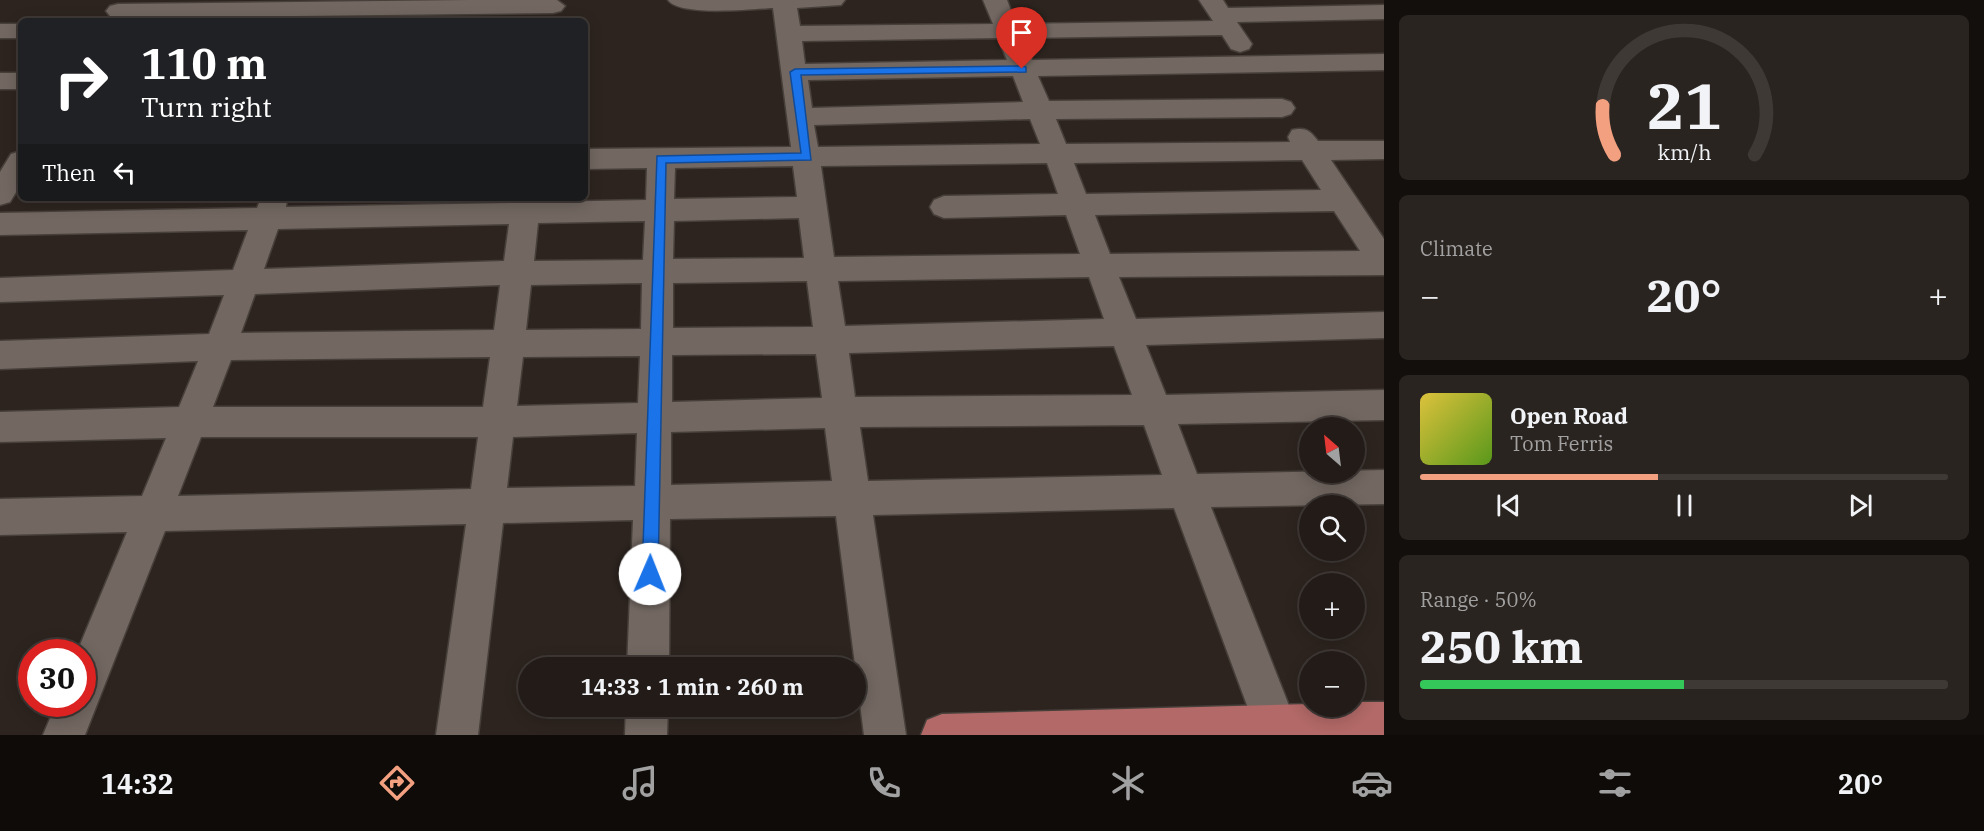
<!DOCTYPE html>
<html lang="en">
<head>
<meta charset="utf-8">
<style>
  body { margin:0; font-family:"IBM Plex Serif",serif; background:#2a2420; color:#f1f3f6; height:100vh; display:flex; flex-direction:column; font-size:22px; white-space:nowrap }
  * { box-sizing:border-box; margin:0 }
  p { font-size:20px; color:#a2a1a1 }
  .icon { flex:none; width:33px; height:33px; fill:none; stroke:currentColor; stroke-width:2; stroke-linecap:round; stroke-linejoin:round }
  .map { position:relative; flex:1; overflow:hidden }
  .side { display:flex; flex-direction:column; gap:15px; padding:15px; background:#130f0d; width:600px }
  .side>* { flex:none }
  .top-card { position:absolute; left:18px; top:18px; width:570px; height:183px; border-radius:9px; box-shadow:0 3px 15px #0003,0 0 0 2px #3f3936; background:#202124; color:#fff; overflow:hidden }
  .needle { width:39px; rotate:332deg }
  .controls { position:absolute; left:1299px; top:417px; display:grid; gap:12px }
  .controls a { display:grid; place-items:center; width:66px; height:66px; border-radius:50%; background:#221b17; box-shadow:0 3px 15px #0003,0 0 0 2px #3f3936; font-size:30px }
  .speed { position:absolute; left:18px; top:639px; display:flex; gap:12px; font-size:30px; font-weight:700; text-align:center }
  .speed>* { display:grid; place-content:center; width:78px; height:78px; border-radius:50%; background:#221b17; box-shadow:0 3px 15px #0003,0 0 0 2px #3f3936; line-height:1 }
  .speed .limit { border:9px solid #d22; background:#fff; color:#111 }
  .pin { position:absolute; display:grid; place-items:center; width:51px; height:51px; color:#fff; margin:-62px -26px; border-radius:50% 50% 50% 0; rotate:-45deg; box-shadow:0 0 6px #0007 }
  .pin .icon { rotate:45deg }
  .me { position:absolute; width:66px; margin:-33px; rotate:1deg; stroke-linejoin:round; filter:drop-shadow(0 0 4px #0008) }
  .turn { display:flex; align-items:center; gap:21px; height:126px; padding:0 24px; font-size:27px }
  .turn .icon { width:78px; height:78px; stroke-width:2.5 }
  .turn b { display:block; font-size:42px; line-height:51px }
  .then { display:flex; align-items:center; height:57px; padding:0 24px; background:#0003; gap:12px; font-size:22px }
  .big { font-size:45px; font-weight:800; line-height:1.1 }
  .side .widget { flex:1; display:flex; flex-direction:column; justify-content:center; gap:9px; min-width:0; padding:0 21px; border-radius:9px; background:#2a2420 }
  .side .dial { align-items:center; gap:0 }
  .dial svg { height:156px; overflow:visible; fill:none; stroke:#3f3936; stroke-width:7; stroke-linecap:round; text-anchor:middle }
  .dial text { fill:#f1f3f6; stroke:none }
  .song { display:flex; align-items:center; gap:18px }
  .cover { width:72px; height:72px; border-radius:9px; background:linear-gradient(135deg,hsl(50 70% 55%),hsl(90 70% 35%)) }
  .played { height:6px; border-radius:3px; background:linear-gradient(90deg,#f2a07f 45%,#3f3936 45%) }
  .keys { display:flex; justify-content:space-around; direction:ltr }
  .heat { display:flex; justify-content:space-between; align-items:center; font-size:33px; direction:ltr }
  .charge { height:9px; border-radius:4px; background:linear-gradient(90deg,#34c759 50%,#3f3936 0) }
  .trip { position:absolute; left:518px; top:657px; width:348px; height:60px; border-radius:30px; background:#221b17; box-shadow:0 3px 15px #0003,0 0 0 2px #3f3936; font-weight:800; line-height:60px; text-align:center }
  .tab-bar { display:flex; height:96px; justify-content:space-around; align-items:center; background:#0e0b09; color:#a2a1a1 }
  .tab-bar .icon { width:42px; height:42px }
  .tab-bar .active { color:#f2a07f }
  .tab-bar b { font-size:27px; color:#f1f3f6 }
  main { display:flex; flex:1; min-height:0 }
  .map>svg:first-child { display:block }
</style>
</head>
<body>
<main>
<div class="map">
<svg width="1384" height="735" viewBox="0 0 1384 735">
  <rect width="100%" height="100%" fill="#2d241f"/>
  <g fill="none" stroke-linecap="round" stroke-linejoin="round">
    <defs>
      <path id="street" d="M468 0H557L565 6 561 11 553 13 118 18 110 16 106 11 110 6 118 4Z
        M668 0H845L841 5 797 8 800 26 993 24 983 0H1007L1016 24 1213 21 1199 0H1223L1228 8 1384 5V19L1237 22 1252 44 1249 49 1240 52 1231 49 1222 35 1022 38 1032 60 1384 54V70L1038 76 1049 101 1282 99 1291 102 1295 108 1291 114 1282 117 1056 119 1066 144 1290 142 1288 137 1292 130C1305 127 1310 130 1318 141H1384V159L1331 160 1384 239V275L1119 277 1136 319 1384 312V338L1146 345 1166 395 1384 390V420L1178 424 1197 474 1384 470V504L1211 507 1297 726 1294 735H1258L1174 508 873 515 906 735H864L836 516 670 519 669 668H627L633 520 503 523 478 735H436L466 524 165 531 85 735H43L56 704H82V652H77L127 532 0 535V499L142 496 166 438 0 442V412L179 407 198 361 0 369V341L209 334 224 295 0 302V278L233 270 248 230 0 235V213L257 208 261 198H287L286 207 512 203 513 198H541V202L646 200 647 168 585 169V149L791 147 773 8C752 9 680 17 668 0ZM998 38 1007 60 805 64 802 41ZM1013 76 1023 102 812 108 808 80ZM1030 119 1040 144 818 147 814 125ZM1302 160 1321 190 1086 194 1074 163ZM1047 163 1058 194 944 196 934 200 930 207 934 214 944 218 1066 215 1080 254 834 257 821 166ZM793 166 797 197 674 199 675 168ZM1334 211 1360 251 1110 254 1095 215ZM799 218 804 258 673 259 674 221ZM645 221 643 260 534 261 538 223ZM509 224 504 261 264 269 278 229ZM1089 277 1104 319 845 326 838 281ZM807 281 813 327 673 328V283ZM642 283 641 329 526 330 531 285ZM500 285 494 330 241 333 255 294ZM1114 346 1132 395 855 397 849 353ZM816 354 822 398 672 402V355ZM640 356 638 403 517 406 523 357ZM490 357 483 407H213L231 360ZM1144 425 1162 475 868 481 860 427ZM825 428 832 481 671 485V432ZM637 433 635 486 507 488 513 437ZM201 437H478L471 489 178 496Z
        M0 24H21V38H0Z
        M0 73H21V89H0Z
        M21 151V184L10 202 0 205V172L11 154Z
        M626 706H668L667 735H625Z"/>
      <path id="highway" d="M1354 702H1384V735H921L927 720 942 714 1310 704V706H1354Z"/>
    </defs>
    <use href="#street" stroke="#473f3a" stroke-width="3"/>
    <use href="#highway" stroke="#473f3a" stroke-width="3"/>
    <use href="#street" fill="#726761" fill-rule="evenodd"/>
    <use href="#highway" fill="#b26967" fill-rule="evenodd"/>
  </g>
  <path fill="#1a73e8" stroke="#114b97" stroke-width="1.5" d="M1022 66 1026 67V72L801 75 811 160 666 163 658 574 656 580 650 582 645 580 642 574 657 156 801 153 790 72 795 69Z"/>
</svg>
<div class="controls">
<a><svg class="needle" viewBox="-14 -14 28 28"><path d="M0-13l5 13h-10z" fill="#e53935"/><path d="M0 13l5-13h-10z" fill="#a2a1a1"/></svg></a>
<a><svg class="icon" aria-label="search" viewBox="0 0 24 24"><circle cx="10" cy="10" r="6"/><path d="M15 15l6 6"/></svg></a>
<a>+</a>
<a>−</a>
</div>
<div class="speed"><div class="limit">30</div></div>
<div class="pin" style="left:1022px;top:69px;background:#d93025"><svg class="icon" aria-label="arrive" viewBox="0 0 24 24"><path d="M6 21V4h12l-3 4 3 4H6"/></svg></div>
<svg class="me" style="left:650px;top:574px" viewBox="-20 -20 40 40"><circle r="19" fill="#fff"/><path d="M0-13L10 11 0 6-10 11z" fill="#1a73e8"/></svg>
<div class="trip">14:33 · 1 min · 260 m</div>
<div class="top-card">
<div class="turn"><svg class="icon" aria-label="right" viewBox="0 0 24 24"><path d="M7 20v-9h11M14 6l5 5-5 5"/></svg><div><b>110 m</b>Turn right</div></div>
<div class="then">Then<svg class="icon" aria-label="left" viewBox="0 0 24 24"><path d="M17 20v-9H6M10 6l-5 5 5 5"/></svg></div>
</div>
</div>
<section class="side">
<div class="widget dial"><svg viewBox="0 0 100 80">
<path d="M14 69A42 42 0 1 1 86 69"/>
<path d="M14 69A42 42 0 0 1 8 44" stroke="#f2a07f"/>
<text x="50" y="56" font-size="32" font-weight="700">21</text>
<text x="50" y="72" font-size="11">km/h</text>
</svg></div>
<div class="widget"><p>Climate</p>
<div class="heat"><a>−</a><b class="big">20°</b><a>+</a></div>
</div>
<div class="widget">
<div class="song"><i class="cover"></i><div><b>Open Road</b><p>Tom Ferris</p></div></div>
<div class="played"></div>
<div class="keys"><svg class="icon" aria-label="previous" viewBox="0 0 24 24"><path d="M18 5L8 12l10 7zM5 5v14"/></svg><svg class="icon" aria-label="pause" viewBox="0 0 24 24"><path d="M8 5v14M16 5v14"/></svg><svg class="icon" aria-label="next" viewBox="0 0 24 24"><path d="M6 5l10 7-10 7zM19 5v14"/></svg></div>
</div>
<div class="widget"><p>Range · 50%</p><b class="big">250 km</b><div class="charge"></div></div>
</section>
</main>
<nav class="tab-bar">
<b>14:32</b>
<svg class="icon active" aria-label="directions" viewBox="0 0 24 24"><path d="M12 3l9 9-9 9-9-9zM9 14v-3h6M13 9l2 2-2 2"/></svg>
<svg class="icon" aria-label="music" viewBox="0 0 24 24"><path d="M9 18V5l10-2v13"/><circle cx="6" cy="18" r="3"/><circle cx="16" cy="16" r="3"/></svg>
<svg class="icon" aria-label="phone" viewBox="0 0 24 24"><path d="M5 4h4l2 5-3 2q2 4 5 5l2-3 5 2v4C11 20 4 13 5 4z"/></svg>
<svg class="icon" aria-label="climate" viewBox="0 0 24 24"><path d="M12 3v18M4 7l16 10M4 17L20 7"/></svg>
<svg class="icon" aria-label="car" viewBox="0 0 24 24"><path d="M5 17H2v-5l4-1 3-4h7l3 4 3 1v5h-3M9 17h6M6 11h13"/><circle cx="7" cy="17" r="2"/><circle cx="17" cy="17" r="2"/></svg>
<svg class="icon" aria-label="filters" viewBox="0 0 24 24"><path d="M4 7h16M4 17h16"/><circle cx="9" cy="7" r="2"/><circle cx="15" cy="17" r="2"/></svg>
<b>20°</b>
</nav>
</body>
</html>
